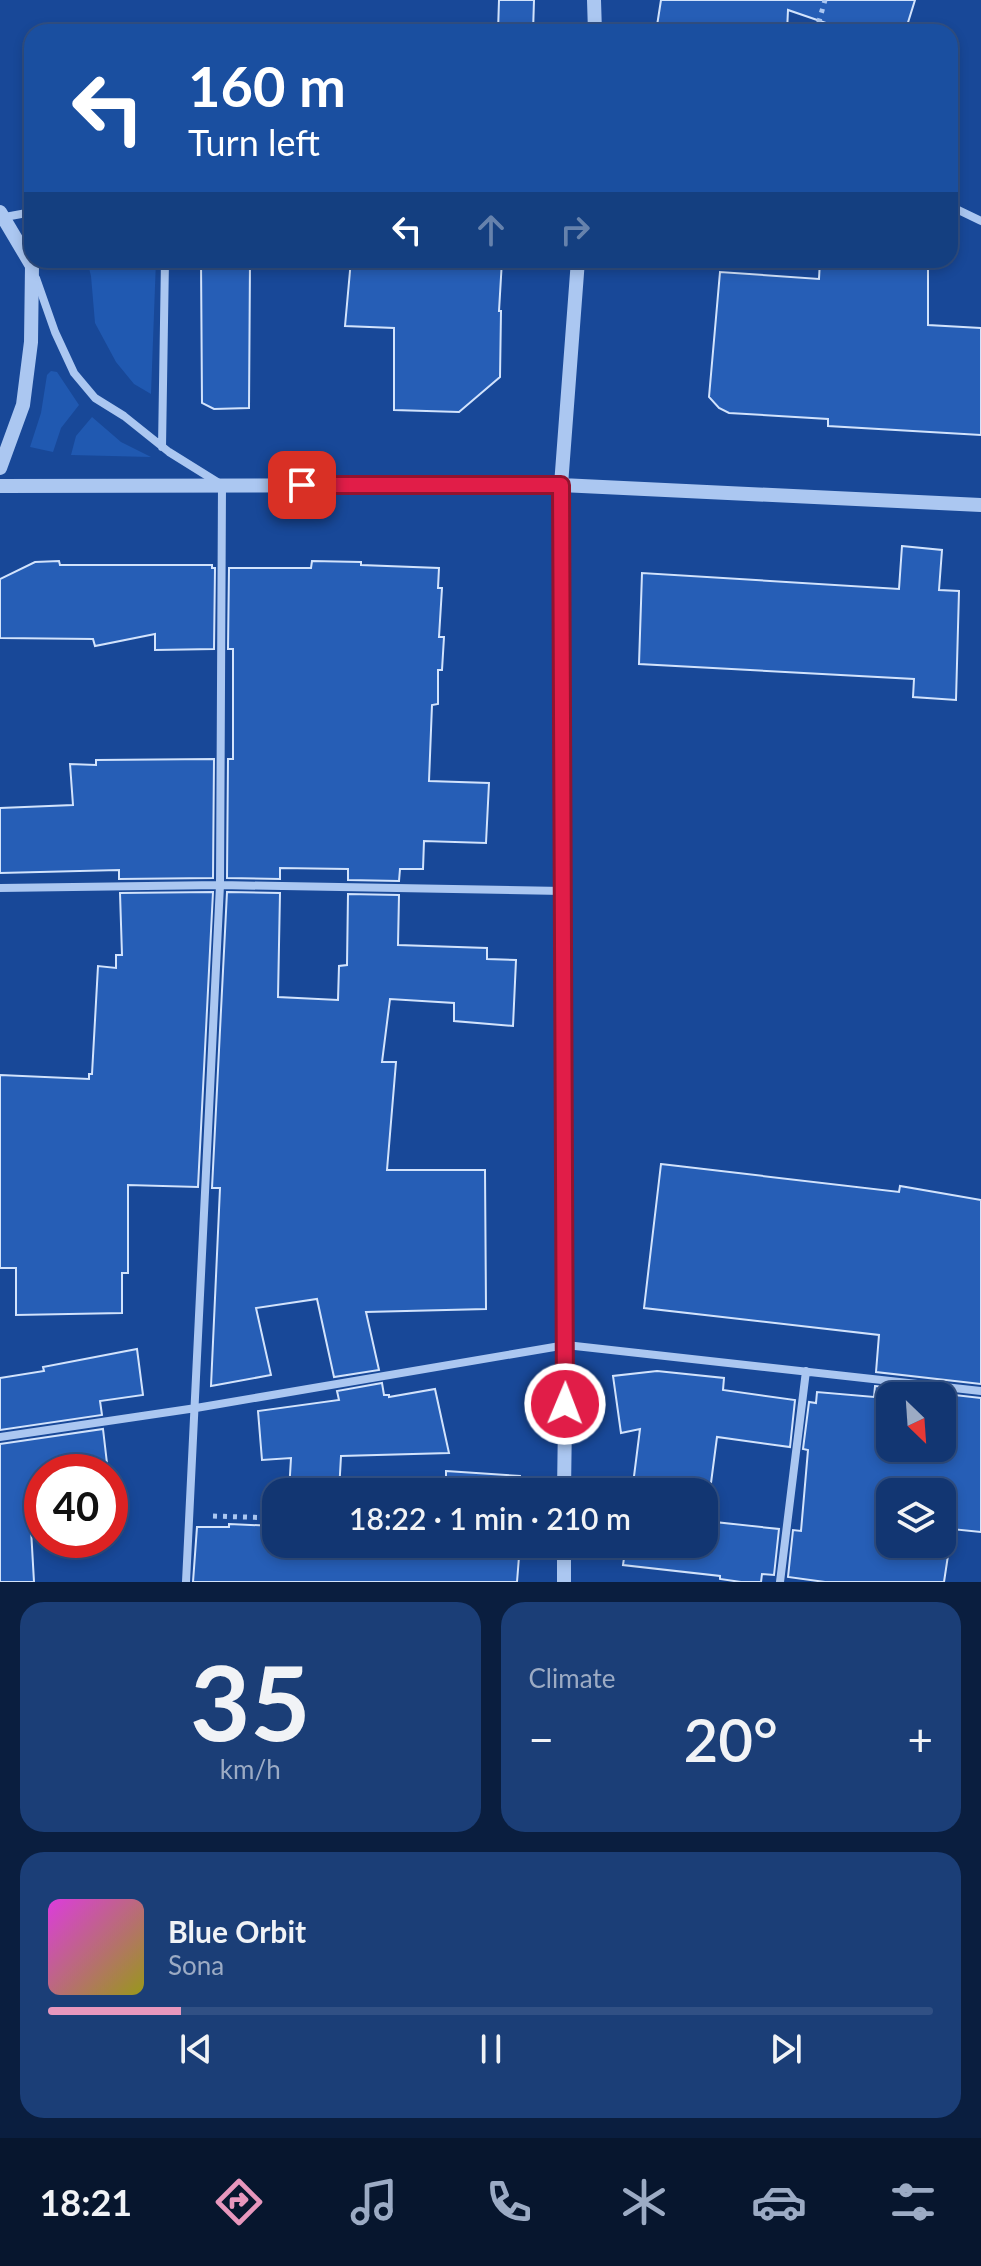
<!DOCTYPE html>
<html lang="en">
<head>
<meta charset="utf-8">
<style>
  body { margin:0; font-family:Lato,sans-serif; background:#1b3e77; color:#f1f3f6; height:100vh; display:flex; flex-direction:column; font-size:30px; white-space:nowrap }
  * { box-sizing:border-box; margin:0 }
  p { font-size:26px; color:#9cabc4 }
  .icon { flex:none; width:44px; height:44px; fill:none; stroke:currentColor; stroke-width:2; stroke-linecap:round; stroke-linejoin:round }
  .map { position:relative; height:1582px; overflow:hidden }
  .side { display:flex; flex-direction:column; gap:20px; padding:20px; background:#0a1e3f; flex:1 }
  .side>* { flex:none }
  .guide { position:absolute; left:24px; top:24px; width:934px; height:244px; border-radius:24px; box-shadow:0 4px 12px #0003,0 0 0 2px #315084; background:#1a4fa0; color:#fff; overflow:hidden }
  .needle { width:52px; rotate:155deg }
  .buttons { position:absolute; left:876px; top:1382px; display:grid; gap:16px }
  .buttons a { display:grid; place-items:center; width:80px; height:80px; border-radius:16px; background:#123672; box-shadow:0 4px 12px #0003,0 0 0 2px #315084; font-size:40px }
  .speed { position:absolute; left:24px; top:1454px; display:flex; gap:16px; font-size:40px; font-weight:700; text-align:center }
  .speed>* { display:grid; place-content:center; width:104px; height:104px; border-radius:50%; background:#123672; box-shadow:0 4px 12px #0003,0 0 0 2px #315084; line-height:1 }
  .speed .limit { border:12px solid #d22; background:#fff; color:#111 }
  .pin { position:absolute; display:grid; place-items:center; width:68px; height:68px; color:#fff; margin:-34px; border-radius:16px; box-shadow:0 4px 12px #0006 }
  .me { position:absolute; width:88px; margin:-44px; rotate:1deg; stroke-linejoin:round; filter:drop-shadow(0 0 6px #0008) }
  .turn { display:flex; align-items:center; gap:28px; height:168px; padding:0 32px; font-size:36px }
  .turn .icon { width:104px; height:104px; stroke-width:2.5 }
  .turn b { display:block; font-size:56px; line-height:68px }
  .lanes { display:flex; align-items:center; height:76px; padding:0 32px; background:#0003; justify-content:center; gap:40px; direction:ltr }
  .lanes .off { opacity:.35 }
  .big { font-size:60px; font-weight:600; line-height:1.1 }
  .side .widget { flex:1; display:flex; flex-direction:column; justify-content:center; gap:12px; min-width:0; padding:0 28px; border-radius:24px; background:#1b3e77 }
  .side .dial { align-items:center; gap:0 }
  .dial b { font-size:104px; line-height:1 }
  .song { display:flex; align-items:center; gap:24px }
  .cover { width:96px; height:96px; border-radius:12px; background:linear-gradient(135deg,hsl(300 70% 55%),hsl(60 70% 35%)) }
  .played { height:8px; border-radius:4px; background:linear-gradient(90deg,#e797bd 15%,#315084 15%) }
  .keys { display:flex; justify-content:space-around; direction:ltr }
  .heat { display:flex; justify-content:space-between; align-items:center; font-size:44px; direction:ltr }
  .side .tiles { flex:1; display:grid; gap:20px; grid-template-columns:1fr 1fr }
  .widget:last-child { grid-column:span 2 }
  .trip { position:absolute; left:262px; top:1478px; width:456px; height:80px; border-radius:24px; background:#123672; box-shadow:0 4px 12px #0003,0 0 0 2px #315084; font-weight:600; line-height:80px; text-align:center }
  .dock { display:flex; height:128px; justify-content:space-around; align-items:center; background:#07162e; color:#9cabc4 }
  .dock .icon { width:56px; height:56px }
  .dock .active { color:#e797bd }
  .dock b { font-size:36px; color:#f1f3f6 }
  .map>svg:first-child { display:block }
</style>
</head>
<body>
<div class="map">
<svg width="981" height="1582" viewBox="0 0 981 1582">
  <rect width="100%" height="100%" fill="#184898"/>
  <path fill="#2059b1" d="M87 260H156L151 394 134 384 116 362 95 323 91 276Z
    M51 371 57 372 79 405 61 428 53 452 30 447 41 413 47 375Z
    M92 417 121 442 151 457 71 455 76 436Z"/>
  <path fill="#265eb6" stroke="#d2e3fc" stroke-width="2" fill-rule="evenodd" d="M499 0H534L533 32H498Z
    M661 0H915L905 32H852L788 10 787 32H656Z
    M201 260H250L249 408 214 409 202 403Z
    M351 260H502L499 311H501L500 377 459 412 394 410V328L345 326Z
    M820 260H902L928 267V325L981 328V435L828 426V419L729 413 719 408 709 397 720 272 819 279Z
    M902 546 942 550 939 590 959 591 956 700 913 697 914 679 639 664 642 573 899 589Z
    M59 561 60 565H212V568H215L214 649 155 650V634L95 646 93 639 0 638V579L35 562Z
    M312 561 361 562V565L439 568 438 588H442L439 637H444L442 670H438V704L432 705 429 781 489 783 486 843 424 841 423 869H400L399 881 348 880V869L280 868V879L227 878 228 759H233V649H228L229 568H311Z
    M214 759 213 878 119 879V870L0 873V808L73 805 70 764 96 765V760Z
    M213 892 198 1187 128 1185V1273H122V1313L16 1315V1268H0V1075L89 1079V1074H92L98 966 116 968V955H122L120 893Z
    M227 892 280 893 278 997 338 1000 339 966 347 965 348 894 399 895 398 945 487 948V959L516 960 513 1026 454 1021V1003L390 999 382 1062H396L387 1170H485L486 1309 366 1312 379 1370 334 1377 317 1299 256 1308 271 1375 211 1386 220 1188H212Z
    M661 1164 899 1192 900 1186 981 1200V1384L876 1372 879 1335 644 1308Z
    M137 1349 143 1395 100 1401 102 1415 0 1430V1378L44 1371 43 1367Z
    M657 1371 724 1378 723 1390 795 1400 790 1447 717 1437 706 1521 779 1529 774 1575 762 1574 761 1582H741L720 1579V1576L623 1565 626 1544H704V1492H632L640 1429 621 1433 613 1376Z
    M382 1383 384 1395H389V1397L435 1389 449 1453 341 1456 339 1492H289L291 1458 262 1460 258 1411 339 1400 337 1391Z
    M875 1386 981 1398V1532L952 1529 944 1582H825L788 1577 793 1530 801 1531 808 1450 803 1449 809 1402 816 1403 817 1392 874 1397ZM890 1396H942V1448H890ZM890 1492H942V1544H890Z
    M103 1429 108 1472H42V1493L29 1494 34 1582H0V1444Z
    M446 1471 520 1476 519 1492H446Z
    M229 1524 276 1526V1544H520L517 1582H193L197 1527H229Z"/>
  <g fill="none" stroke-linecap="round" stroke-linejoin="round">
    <path stroke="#abc7f1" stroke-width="5" stroke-dasharray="4 6" stroke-linecap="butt" d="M816 32 825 0
      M213 1516 276 1518"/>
    <path stroke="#abc7f1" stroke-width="8" d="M950 206 981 221
      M5 217 32 212
      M36 278 55 332 74 373 95 398 124 416 169 452 222 485 220 885 186 1582
      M162 447 165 260
      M0 888 220 885 563 891
      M0 1437 196 1408 566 1345 981 1391
      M780 1582 806 1371"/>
    <path stroke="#abc7f1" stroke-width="14" d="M594 0 595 32
      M0 212 32 266 31 342 23 405 0 468
      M0 486 561 485 981 505
      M564 1492 566 1345 561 485 578 260
      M564 1544V1582"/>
  </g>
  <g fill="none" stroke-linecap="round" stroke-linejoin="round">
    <defs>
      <path id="route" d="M302 485H561L565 1404"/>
    </defs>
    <use href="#route" stroke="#92132f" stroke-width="20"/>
    <use href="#route" stroke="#e11d48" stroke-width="14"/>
  </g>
</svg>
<div class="buttons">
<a><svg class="needle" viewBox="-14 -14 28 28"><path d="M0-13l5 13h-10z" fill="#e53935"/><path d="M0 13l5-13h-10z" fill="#9cabc4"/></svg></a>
<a><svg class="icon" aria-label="layers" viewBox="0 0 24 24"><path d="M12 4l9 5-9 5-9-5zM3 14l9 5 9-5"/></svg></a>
</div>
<div class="speed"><div class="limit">40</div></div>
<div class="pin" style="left:302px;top:485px;background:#d93025"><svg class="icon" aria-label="arrive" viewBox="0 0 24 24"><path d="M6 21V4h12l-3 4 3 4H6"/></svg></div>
<svg class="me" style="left:565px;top:1404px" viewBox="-20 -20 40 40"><circle r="17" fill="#e11d48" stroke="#fff" stroke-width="3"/><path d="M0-11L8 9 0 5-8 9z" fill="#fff"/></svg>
<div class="trip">18:22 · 1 min · 210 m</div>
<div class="guide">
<div class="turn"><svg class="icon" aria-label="left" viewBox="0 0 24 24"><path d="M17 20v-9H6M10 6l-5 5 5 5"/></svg><div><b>160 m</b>Turn left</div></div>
<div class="lanes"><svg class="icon" aria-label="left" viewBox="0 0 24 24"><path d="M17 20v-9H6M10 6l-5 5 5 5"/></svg><svg class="icon off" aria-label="ahead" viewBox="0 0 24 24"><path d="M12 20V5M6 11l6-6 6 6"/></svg><svg class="icon off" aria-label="right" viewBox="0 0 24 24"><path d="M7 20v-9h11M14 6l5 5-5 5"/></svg></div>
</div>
</div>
<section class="side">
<div class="tiles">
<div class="widget dial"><b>35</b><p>km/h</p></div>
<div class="widget"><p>Climate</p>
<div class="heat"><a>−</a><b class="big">20°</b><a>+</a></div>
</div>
<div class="widget">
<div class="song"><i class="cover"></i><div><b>Blue Orbit</b><p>Sona</p></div></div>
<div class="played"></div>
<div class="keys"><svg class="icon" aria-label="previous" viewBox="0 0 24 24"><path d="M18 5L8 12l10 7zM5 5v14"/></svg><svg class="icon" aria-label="pause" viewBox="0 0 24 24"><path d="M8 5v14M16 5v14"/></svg><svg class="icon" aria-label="next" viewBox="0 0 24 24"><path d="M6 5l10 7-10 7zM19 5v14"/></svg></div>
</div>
</div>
</section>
<nav class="dock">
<b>18:21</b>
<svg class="icon active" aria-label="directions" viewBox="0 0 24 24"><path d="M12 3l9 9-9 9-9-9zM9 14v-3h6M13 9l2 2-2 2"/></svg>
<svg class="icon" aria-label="music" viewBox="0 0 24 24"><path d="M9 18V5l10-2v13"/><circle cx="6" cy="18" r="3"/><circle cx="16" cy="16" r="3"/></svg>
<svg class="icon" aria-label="phone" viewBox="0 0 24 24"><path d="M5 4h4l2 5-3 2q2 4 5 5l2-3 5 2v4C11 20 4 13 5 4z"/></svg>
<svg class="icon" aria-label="climate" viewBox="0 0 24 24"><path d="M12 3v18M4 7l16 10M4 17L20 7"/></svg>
<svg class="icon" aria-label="car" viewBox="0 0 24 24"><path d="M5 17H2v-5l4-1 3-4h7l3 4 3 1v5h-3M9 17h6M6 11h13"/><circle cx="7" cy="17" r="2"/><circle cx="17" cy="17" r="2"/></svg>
<svg class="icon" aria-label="filters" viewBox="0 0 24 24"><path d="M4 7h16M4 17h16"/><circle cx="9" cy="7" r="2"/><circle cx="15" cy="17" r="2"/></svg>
</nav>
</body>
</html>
